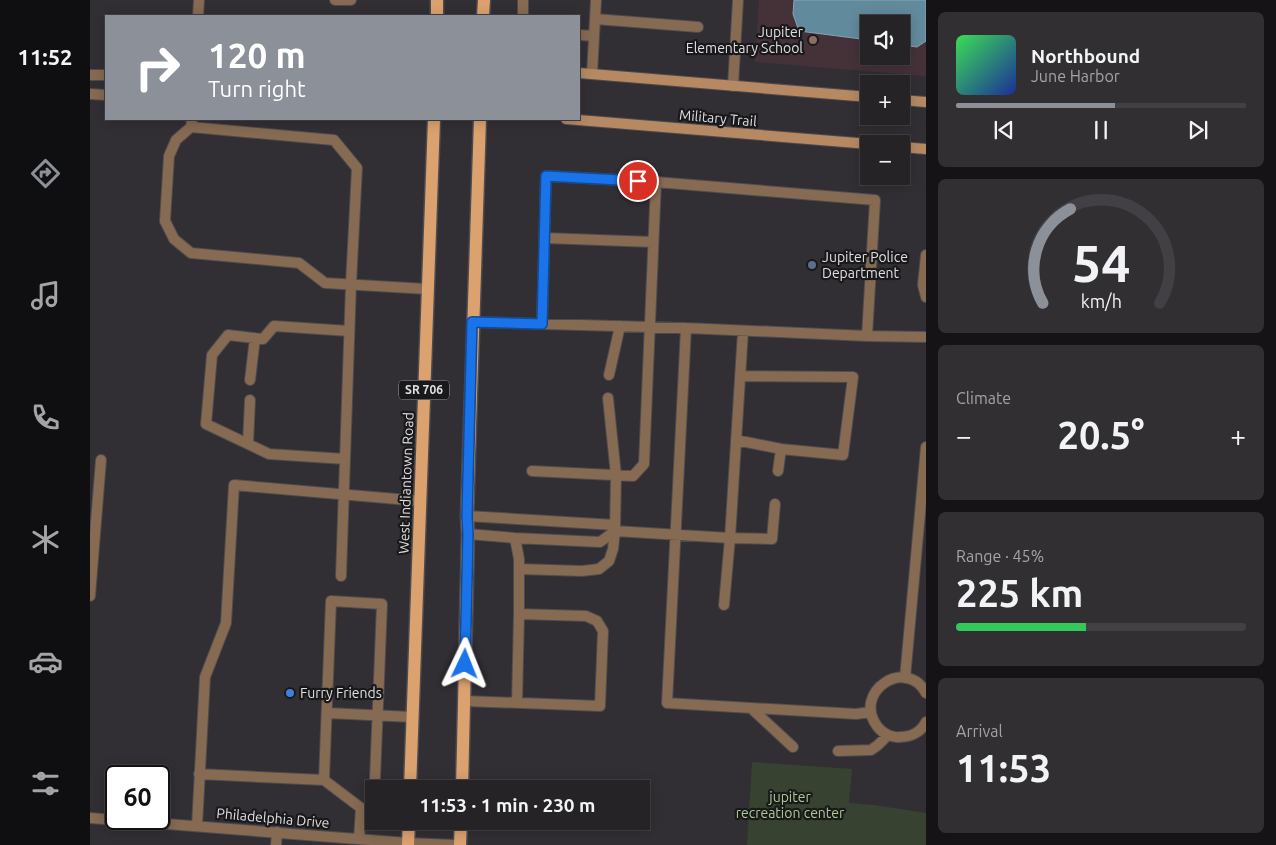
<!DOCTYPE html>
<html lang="en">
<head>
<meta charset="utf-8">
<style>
  body { margin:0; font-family:Ubuntu,sans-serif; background:#322f33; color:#f1f3f6; height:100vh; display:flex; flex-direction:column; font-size:19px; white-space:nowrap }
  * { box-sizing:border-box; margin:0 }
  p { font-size:16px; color:#a4a4a7 }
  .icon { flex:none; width:28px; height:28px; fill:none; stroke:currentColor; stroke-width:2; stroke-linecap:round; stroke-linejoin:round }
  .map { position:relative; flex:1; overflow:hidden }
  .drawer { display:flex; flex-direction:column; gap:12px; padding:12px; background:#151315; width:350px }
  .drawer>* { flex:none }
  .guide { position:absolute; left:15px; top:15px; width:475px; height:105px; border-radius:0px; box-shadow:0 2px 12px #0003,0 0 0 1px #424044; background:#8c9099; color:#fff; overflow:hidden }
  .controls { position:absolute; left:770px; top:15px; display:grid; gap:10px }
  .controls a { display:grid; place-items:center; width:50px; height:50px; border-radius:0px; background:#262327; box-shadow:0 2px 12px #0003,0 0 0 1px #424044; font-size:25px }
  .speed { position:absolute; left:15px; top:765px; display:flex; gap:10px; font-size:25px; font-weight:700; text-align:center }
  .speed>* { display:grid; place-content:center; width:65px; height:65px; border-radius:50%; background:#262327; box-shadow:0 2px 12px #0003,0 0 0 1px #424044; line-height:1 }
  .speed .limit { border:2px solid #111; border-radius:8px; background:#fff; color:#111 }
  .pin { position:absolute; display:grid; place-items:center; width:42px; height:42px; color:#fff; margin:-21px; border:2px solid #fff; border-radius:50%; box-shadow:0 1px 5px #0007 }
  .me { position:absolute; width:55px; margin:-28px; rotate:2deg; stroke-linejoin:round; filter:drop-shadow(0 0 4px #0008) }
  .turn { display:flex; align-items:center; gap:18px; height:105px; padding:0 20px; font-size:22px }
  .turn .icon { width:65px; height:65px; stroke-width:2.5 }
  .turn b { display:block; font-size:35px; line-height:42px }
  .big { font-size:38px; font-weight:600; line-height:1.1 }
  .drawer .widget { flex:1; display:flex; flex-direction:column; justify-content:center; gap:8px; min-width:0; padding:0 18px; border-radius:8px; background:#322f33 }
  .drawer .dial { align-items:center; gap:0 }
  .dial svg { height:130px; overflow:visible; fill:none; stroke:#424044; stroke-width:7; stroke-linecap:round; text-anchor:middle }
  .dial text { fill:#f1f3f6; stroke:none }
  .song { display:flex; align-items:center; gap:15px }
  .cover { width:60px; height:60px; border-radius:8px; background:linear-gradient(135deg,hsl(130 70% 55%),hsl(230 70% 35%)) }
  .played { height:5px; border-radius:2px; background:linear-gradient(90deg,#8c9099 55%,#424044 55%) }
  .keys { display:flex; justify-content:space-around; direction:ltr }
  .heat { display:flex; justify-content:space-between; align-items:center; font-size:28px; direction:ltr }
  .charge { height:8px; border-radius:4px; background:linear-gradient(90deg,#34c759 45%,#424044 0) }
  .trip { position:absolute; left:275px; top:780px; width:285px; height:50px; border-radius:0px; background:#262327; box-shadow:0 2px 12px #0003,0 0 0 1px #424044; font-weight:600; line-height:50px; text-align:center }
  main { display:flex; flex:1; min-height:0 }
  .tabs { display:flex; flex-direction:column; width:90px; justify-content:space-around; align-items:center; background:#0f0e10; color:#a4a4a7 }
  .tabs .icon { width:35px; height:35px }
  .tabs .active { color:#8c9099 }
  .tabs b { font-size:22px; color:#f1f3f6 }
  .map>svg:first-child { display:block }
</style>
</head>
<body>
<main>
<nav class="tabs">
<b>11:52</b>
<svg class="icon active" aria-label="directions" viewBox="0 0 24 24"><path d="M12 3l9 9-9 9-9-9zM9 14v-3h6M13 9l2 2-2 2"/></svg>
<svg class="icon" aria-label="music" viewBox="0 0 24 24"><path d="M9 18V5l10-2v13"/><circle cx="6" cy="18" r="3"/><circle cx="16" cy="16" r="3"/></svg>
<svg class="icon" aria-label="phone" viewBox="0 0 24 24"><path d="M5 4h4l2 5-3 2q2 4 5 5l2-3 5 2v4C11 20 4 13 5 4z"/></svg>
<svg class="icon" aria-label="climate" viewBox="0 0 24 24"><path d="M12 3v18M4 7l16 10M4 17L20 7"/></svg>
<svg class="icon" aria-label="car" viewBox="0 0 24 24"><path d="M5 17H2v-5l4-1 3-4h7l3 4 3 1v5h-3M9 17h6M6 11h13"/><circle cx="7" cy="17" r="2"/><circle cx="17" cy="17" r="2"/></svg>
<svg class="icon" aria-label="filters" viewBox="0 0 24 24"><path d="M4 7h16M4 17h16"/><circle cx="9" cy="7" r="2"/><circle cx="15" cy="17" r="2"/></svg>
</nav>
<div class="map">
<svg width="836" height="845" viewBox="0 0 836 845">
  <rect width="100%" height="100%" fill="#322f34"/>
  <path fill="#453239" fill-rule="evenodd" d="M669 0H836V76L665 62ZM779 24H811V56H779Z"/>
  <path fill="#384230" d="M662 762 762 769 759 803 784 805 836 813V845H657Z"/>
  <path fill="#628a9d" stroke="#88a3b1" d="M704 0H836V41L827 47 811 45V24H779V40L709 31 703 14Z"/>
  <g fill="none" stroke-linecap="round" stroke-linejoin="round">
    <defs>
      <path id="service" d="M245 0H261
        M108 16 109 0
        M433 16V0
        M505 19 608 27
        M489 35 504 36
        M502 74 506 0
        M102 119 101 127 86 140 79 156 75 221 84 239 101 253 209 263 235 283 337 289
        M101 127 244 140 267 168 261 284 251 576
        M455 238 563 242
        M836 255 833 285 836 297
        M383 322 596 328 777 336 836 337
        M452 324 456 176 566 182
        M596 328 577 703 766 714 781 712
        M519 375 530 326
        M650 376 763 377 753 455 691 449
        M160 380 165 338
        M646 440 691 449 688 471
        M158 444 160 400
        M255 459 179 454 116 424 122 355 138 335 173 339 184 326 259 331
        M442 471 543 476 554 464 566 182 785 200 777 336
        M377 516 525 525
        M378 534 425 538 510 542 525 531 640 538 682 539 685 504
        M425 538 429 559V614L427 703
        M429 569 492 571 509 569 519 561 523 549 525 531 526 475 518 398
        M634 605 640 538 653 331
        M815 678 836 447
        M836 693C816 656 762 692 787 726 792 733 801 738 810 737 821 737 831 732 836 722
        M374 701 510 706 513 631 507 621 496 616 429 614
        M661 708 703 747
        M237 713 322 717
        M748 751 781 750 788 745 798 735
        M109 774 234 780
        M107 826 115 677 136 623 144 485 330 501
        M269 839 271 808 234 780 241 601 292 604 285 779
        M186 845 187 832"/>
      <path id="minor" d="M0 75H16
        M643 86 648 0
        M0 94 16 95
        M0 596 11 460
        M0 818 318 843 365 845"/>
      <path id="secondary" d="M489 73 779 97
        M811 100 836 102
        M476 119 779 144
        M811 147 836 149"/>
      <path id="primary" d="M347 16V0
        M393 16 394 0
        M320 789 344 119
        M372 789 378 534 377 516 390 119
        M318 845 319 821
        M370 845 371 821"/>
    </defs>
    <use href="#service" stroke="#4e4b50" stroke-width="12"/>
    <use href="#minor" stroke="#4e4b50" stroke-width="12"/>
    <use href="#secondary" stroke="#4e4b50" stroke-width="12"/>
    <use href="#primary" stroke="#4e4b50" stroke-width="15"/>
    <use href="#service" stroke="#866a52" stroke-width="10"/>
    <use href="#minor" stroke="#866a52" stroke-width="10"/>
    <use href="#secondary" stroke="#b68963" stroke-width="10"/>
    <use href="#primary" stroke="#dba16f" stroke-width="12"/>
  </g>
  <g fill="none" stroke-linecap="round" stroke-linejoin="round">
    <defs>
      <path id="route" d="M375 664 378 534 377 516 382 322 452 324 456 176 548 181"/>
    </defs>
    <use href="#route" stroke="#114b97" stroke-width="12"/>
    <use href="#route" stroke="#1a73e8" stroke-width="9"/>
  </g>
  <circle fill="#8d6e63" stroke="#19181a" stroke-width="2" cx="723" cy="40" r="5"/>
  <circle fill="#5c6f8a" stroke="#19181a" stroke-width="2" cx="722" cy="265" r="5"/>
  <circle fill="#3f7fe0" stroke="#19181a" stroke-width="2" cx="200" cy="693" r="5"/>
  <g text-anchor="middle" stroke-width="4.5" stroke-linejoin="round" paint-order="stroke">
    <rect fill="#19181a" stroke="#a4a3a5" stroke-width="1" x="309" y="380.5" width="50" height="19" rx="4"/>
    <g font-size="12" font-weight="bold" fill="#e0dee1">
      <text x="334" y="394">SR 706</text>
    </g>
    <g font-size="14" fill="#e0dee1" stroke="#19181a" text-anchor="start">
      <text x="713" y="37" text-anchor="end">Jupiter<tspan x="713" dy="16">Elementary School</tspan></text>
      <text x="732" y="262">Jupiter Police<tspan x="732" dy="16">Department</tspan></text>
      <text x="210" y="698">Furry Friends</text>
    </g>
    <g font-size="14" fill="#e0dee1" stroke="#19181a">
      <text transform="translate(628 118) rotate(5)" y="5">Military Trail</text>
      <text transform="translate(316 483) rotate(-88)" y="5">West Indiantown Road</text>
      <text transform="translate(183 818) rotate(5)" y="5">Philadelphia Drive</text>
    </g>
    <g font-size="14" fill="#acca92" stroke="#19181a">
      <text x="700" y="802">jupiter<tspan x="700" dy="16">recreation center</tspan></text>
    </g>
  </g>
</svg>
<div class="controls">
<a><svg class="icon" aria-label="sound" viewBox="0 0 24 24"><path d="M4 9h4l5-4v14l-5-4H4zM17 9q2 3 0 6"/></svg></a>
<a>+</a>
<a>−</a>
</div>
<div class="speed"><div class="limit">60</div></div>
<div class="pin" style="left:548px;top:181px;background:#d93025"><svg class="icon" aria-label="arrive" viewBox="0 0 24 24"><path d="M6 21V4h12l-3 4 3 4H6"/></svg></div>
<svg class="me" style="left:375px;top:664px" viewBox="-20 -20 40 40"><path d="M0-17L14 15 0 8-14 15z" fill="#1a73e8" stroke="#fff" stroke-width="4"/></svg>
<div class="trip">11:53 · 1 min · 230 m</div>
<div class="guide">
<div class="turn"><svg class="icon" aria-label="right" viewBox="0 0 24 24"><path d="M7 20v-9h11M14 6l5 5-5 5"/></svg><div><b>120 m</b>Turn right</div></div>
</div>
</div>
<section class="drawer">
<div class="widget">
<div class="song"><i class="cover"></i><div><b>Northbound</b><p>June Harbor</p></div></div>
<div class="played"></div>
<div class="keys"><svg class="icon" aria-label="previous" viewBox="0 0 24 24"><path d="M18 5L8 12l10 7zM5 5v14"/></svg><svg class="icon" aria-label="pause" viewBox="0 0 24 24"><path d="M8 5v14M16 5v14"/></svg><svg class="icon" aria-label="next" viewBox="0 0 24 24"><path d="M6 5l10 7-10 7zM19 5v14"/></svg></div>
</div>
<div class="widget dial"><svg viewBox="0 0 100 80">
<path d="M14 69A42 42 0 1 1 86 69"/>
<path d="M14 69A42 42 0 0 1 31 11" stroke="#8c9099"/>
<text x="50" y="56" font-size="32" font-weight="700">54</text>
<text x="50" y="72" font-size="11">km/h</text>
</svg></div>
<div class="widget"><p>Climate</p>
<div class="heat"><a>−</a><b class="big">20.5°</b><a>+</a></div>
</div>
<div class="widget"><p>Range · 45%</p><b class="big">225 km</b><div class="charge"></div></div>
<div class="widget"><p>Arrival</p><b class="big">11:53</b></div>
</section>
</main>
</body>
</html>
